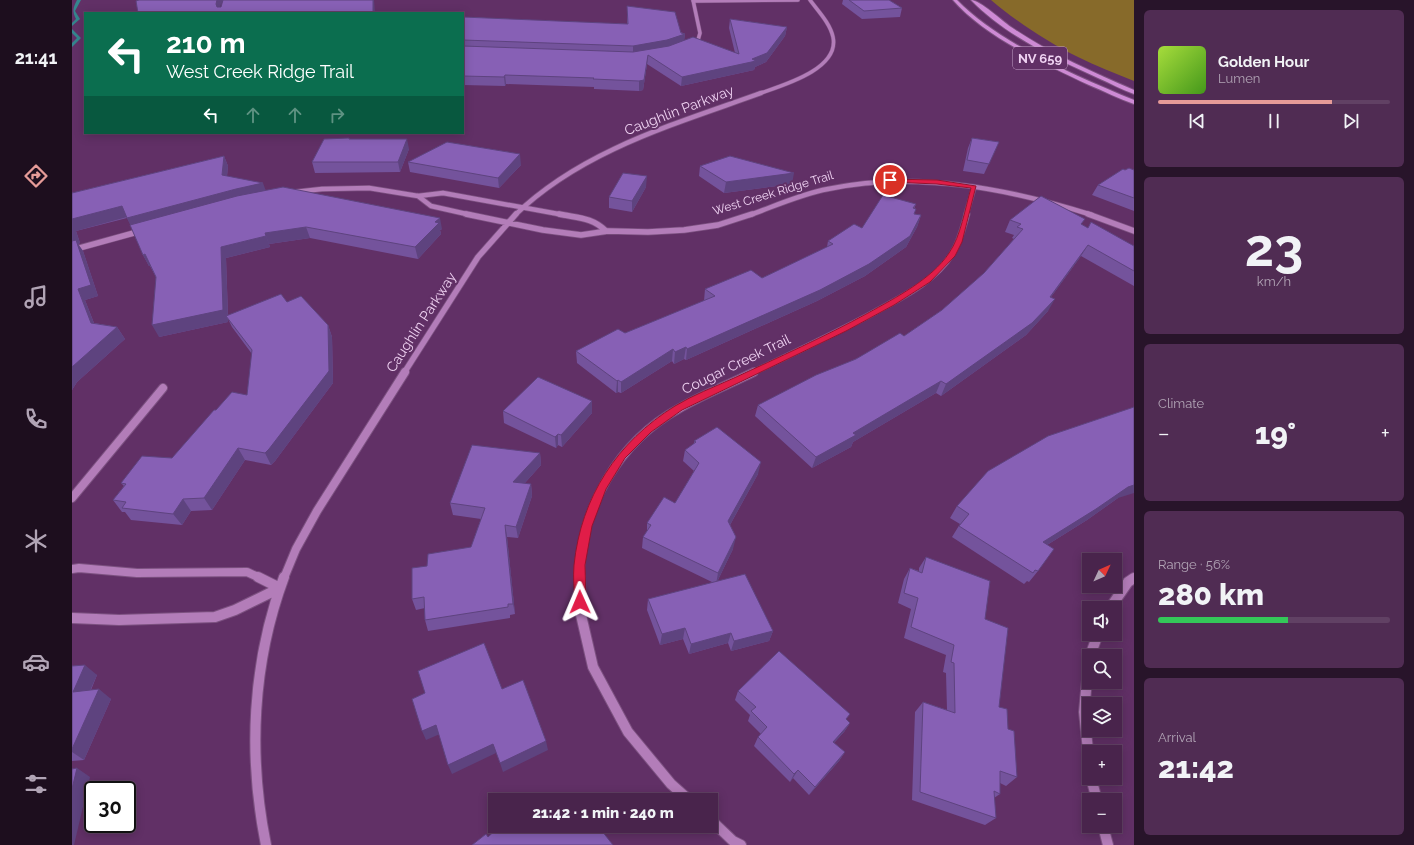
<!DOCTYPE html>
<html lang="en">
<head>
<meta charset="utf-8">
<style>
  body { margin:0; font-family:Raleway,sans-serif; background:#502c53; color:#f1f3f6; height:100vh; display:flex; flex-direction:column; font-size:15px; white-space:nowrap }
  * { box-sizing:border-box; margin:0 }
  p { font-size:13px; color:#b1a4b5 }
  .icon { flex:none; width:22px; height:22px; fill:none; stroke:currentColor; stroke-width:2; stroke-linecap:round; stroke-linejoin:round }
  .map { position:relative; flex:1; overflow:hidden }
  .details { display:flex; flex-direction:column; gap:10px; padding:10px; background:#28142a; width:280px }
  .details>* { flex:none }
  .top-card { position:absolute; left:12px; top:12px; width:380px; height:122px; border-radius:0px; box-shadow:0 2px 10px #0003,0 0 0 1px #614164; background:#0b6e4f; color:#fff; overflow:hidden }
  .needle { width:26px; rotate:46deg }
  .buttons { position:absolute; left:1010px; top:553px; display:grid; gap:8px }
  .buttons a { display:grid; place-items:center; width:40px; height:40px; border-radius:0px; background:#49244c; box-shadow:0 2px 10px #0003,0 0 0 1px #614164; font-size:20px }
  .speed { position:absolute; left:12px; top:781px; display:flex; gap:8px; font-size:20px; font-weight:700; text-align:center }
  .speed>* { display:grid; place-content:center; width:52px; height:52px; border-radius:50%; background:#49244c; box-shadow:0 2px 10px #0003,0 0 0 1px #614164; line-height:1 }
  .speed .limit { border:2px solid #111; border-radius:6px; background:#fff; color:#111 }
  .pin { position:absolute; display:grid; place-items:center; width:34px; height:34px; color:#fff; margin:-17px; border:2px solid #fff; border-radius:50%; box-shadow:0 1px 4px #0007 }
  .me { position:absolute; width:44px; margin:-22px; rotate:359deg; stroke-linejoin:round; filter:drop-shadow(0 0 3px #0008) }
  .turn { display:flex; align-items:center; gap:14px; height:84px; padding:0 16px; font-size:18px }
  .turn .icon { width:52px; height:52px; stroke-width:2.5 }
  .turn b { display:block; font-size:28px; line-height:34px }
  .lanes { display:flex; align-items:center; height:38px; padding:0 16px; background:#0003; justify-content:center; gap:20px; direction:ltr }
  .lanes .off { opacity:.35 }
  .big { font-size:30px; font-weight:800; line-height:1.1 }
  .details .tile { flex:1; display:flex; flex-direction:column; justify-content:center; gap:6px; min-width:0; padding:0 14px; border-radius:6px; background:#502c53 }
  .details .dial { align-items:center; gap:0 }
  .dial b { font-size:52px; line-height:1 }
  .song { display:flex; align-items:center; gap:12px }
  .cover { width:48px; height:48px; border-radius:6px; background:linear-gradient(135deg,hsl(80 70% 55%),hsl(100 70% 35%)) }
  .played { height:4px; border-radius:2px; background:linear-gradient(90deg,#e69b98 75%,#614164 75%) }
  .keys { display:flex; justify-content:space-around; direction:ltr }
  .heat { display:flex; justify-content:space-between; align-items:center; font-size:22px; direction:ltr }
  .charge { height:6px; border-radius:3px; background:linear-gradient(90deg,#34c759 56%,#614164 0) }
  .trip { position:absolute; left:416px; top:793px; width:230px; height:40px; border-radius:0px; background:#49244c; box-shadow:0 2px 10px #0003,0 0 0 1px #614164; font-weight:800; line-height:40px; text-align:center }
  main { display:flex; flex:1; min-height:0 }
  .tab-bar { display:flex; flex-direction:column; width:72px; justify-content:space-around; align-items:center; background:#1d0e1e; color:#b1a4b5 }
  .tab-bar .icon { width:28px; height:28px }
  .tab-bar .on { color:#e69b98 }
  .tab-bar b { font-size:18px; color:#f1f3f6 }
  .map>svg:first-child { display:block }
</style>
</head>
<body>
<main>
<nav class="tab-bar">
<b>21:41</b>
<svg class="icon on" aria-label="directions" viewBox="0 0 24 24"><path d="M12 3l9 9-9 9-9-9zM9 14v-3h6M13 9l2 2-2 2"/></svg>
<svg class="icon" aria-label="music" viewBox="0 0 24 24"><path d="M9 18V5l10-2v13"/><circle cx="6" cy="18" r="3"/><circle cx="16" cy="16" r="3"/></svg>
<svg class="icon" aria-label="phone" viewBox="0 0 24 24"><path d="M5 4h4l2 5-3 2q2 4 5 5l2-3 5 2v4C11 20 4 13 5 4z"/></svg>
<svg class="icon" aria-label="climate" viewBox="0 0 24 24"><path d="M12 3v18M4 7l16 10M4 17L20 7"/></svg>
<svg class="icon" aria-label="car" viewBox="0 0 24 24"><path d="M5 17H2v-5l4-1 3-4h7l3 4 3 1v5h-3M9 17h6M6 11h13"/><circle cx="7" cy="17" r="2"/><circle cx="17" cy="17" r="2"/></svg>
<svg class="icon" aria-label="filters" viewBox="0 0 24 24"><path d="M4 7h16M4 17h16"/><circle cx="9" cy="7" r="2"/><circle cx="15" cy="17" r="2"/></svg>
</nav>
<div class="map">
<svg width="1062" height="845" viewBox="0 0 1062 845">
  <rect width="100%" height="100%" fill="#613066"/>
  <path fill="#876a2a" d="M919 0H1062V81C1043 73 1024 66 1006 57 975 42 945 22 919 0Z"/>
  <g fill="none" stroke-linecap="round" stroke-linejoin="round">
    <path fill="#34868d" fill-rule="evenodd" d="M5 0H9L3 11 8 19 0 26V23L4 19C0 11 1 8 5 0Z
      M0 29 9 38 0 47V43L5 38 0 33Z"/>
    <defs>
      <path id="minor-far4" d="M621 1 726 0
        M619 44 626 40 628 33 621 0
        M686 94C708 86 768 70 761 37 758 23 746 11 738 0"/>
      <path id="minor-far3" d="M223 192 250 189 297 188 346 196 371 193 492 215
        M346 196 359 206 399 215
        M443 215C510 150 603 124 689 93
        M678 215C703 206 729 194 756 189 844 171 935 188 1020 215
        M894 215 902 187"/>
      <path id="minor-far2" d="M394 214 471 230 509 235 536 231 576 232 612 230 646 225 680 214
        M487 214C505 218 520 217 534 231
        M1016 214 1062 231
        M0 250 69 231
        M332 373 406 257 444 214
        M680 373C721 353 763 334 803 312 830 297 863 281 880 254 888 242 891 228 895 214"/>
      <path id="minor-far1" d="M0 498 91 388
        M0 569 7 568 65 573 175 572 188 578
        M212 578 224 549 245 511 333 372
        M508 578C507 509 547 441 608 408 632 394 658 384 682 372"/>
      <path id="minor" d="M186 577 208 588
        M508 577 509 615 521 667 556 732 599 784 617 800
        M1038 608 1056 582 1062 578
        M0 618 47 620 143 617 163 610 208 588
        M1018 656 1026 634
        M1017 659 1012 712 1017 760
        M1019 778 1025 800
        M639 820 661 841 669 845
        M1031 826 1036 845
        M194 845C176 756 180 663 212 577"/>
      <path id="major" d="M881 0H885C928 44 1006 77 1062 100V104C1047 99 1032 91 1017 85 974 65 912 36 881 0Z
        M899 0C908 0 930 21 939 27 977 53 1020 72 1062 90V94C1050 90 1038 83 1026 78 982 58 933 35 899 0Z"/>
    </defs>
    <use href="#minor-far4" stroke="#7c5180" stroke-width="4.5"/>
    <use href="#minor-far3" stroke="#7c5180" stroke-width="6"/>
    <use href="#minor-far2" stroke="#7c5180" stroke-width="7"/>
    <use href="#minor-far1" stroke="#7c5180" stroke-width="10"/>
    <use href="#minor" stroke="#7c5180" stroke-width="12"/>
    <use href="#major" stroke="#7c5180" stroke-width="2"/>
    <use href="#minor-far4" stroke="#b37db9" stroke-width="3.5"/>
    <use href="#minor-far3" stroke="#b37db9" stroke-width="4.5"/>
    <use href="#minor-far2" stroke="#b37db9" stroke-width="5.5"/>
    <use href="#minor-far1" stroke="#b37db9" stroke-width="8"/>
    <use href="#minor" stroke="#b37db9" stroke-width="10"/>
    <use href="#major" fill="#ce8ad5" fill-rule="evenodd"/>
  </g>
  <path fill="#74539c" d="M771 0H817L830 8 828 17 790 19 770 4Z
    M555 6 613 34 612 40 663 53 657 28 658 19 715 27 713 36 694 62 683 67 682 70 609 86 575 64 571 90 567 91 522 89V87L434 84 433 86 391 85V17L555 24Z
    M277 138 278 139 337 149 328 172 243 173 240 162Z
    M900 138 927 142 912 174 891 171 896 148Z
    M152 156 156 166 155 176 194 190 370 229 368 230 369 234 346 259 238 238 197 244 198 247 154 258 156 315 215 302 256 325 260 337 261 383 203 461 199 465 173 460 140 510 119 511 110 525 59 520 53 512H50L41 500 52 486 49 483 100 458 144 410 175 395 180 354 160 327 156 319V322L87 337 84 277 78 266H77L71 255 59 225 55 218 4 231 8 243 6 244 11 251 26 296 13 300 22 323 45 327 53 339 5 382 0 390V193Z
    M336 162 449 165 427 188 338 172Z
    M628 166 720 184 652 193 627 176Z
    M1053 170H1062V211L1020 195 1026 185Z
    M574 187 560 212 537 208V197Z
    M844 204 842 209 843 214 849 215 845 227 834 247 793 276 745 301 614 360 612 359 602 364 600 361 549 393 546 392 544 393 505 363 504 351 553 333 632 301 633 289 690 278 755 247 756 241 790 228Z
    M938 220 1010 225 1016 228 1062 246V286L1009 256 979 297 976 311 954 335 869 396 864 393 781 442 779 447 740 468 683 416 686 405 832 336 870 310 912 273 942 239 940 238 942 235 933 232Z
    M520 401V413L490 447 486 445 484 448 432 423 431 411Z
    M622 441 686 474 658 525 661 549 645 582 701 631 697 641 659 651 656 643 617 654 611 639 588 645 575 610 576 599 642 583 570 548 571 537 575 531V523L603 503 622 471 611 461 613 450 622 444Z
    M468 453 469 465 452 484H459L460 496 446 538 435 537 443 614 438 615V618L356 631 353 620V608L344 610 340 599 355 566 399 547 409 519 381 515 378 503Z
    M1046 498 1015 520 975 545 966 571 957 582 955 581 952 584 880 537 888 524 878 518 885 506Z
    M854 557 913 619 927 707 936 729 945 777 934 786 928 783V794L922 798 924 818 913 825 840 800 843 712 851 702 875 710 874 673 871 672 874 655 832 638 839 609 826 603 832 579 838 568 847 571V568Z
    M0 666 25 675 19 690 39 699 12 760 0 761Z
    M666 691 775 720 778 723 772 732 762 743 773 752 767 761 737 795 721 778 718 782 682 746 686 737 689 734 676 721 678 715 663 700Z"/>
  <path fill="#5e437f" d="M145 0H156L149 4 147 13 144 4Z
    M301 0H302L303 13H301Z
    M715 27 713 36 694 62 683 67 682 70 609 86 610 77 680 59Z
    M613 34 612 43 561 55V46Z
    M576 55 575 64 571 90 567 91V81Z
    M433 75 434 84 433 86 432 77Z
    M335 139 337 149 328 172 326 162Z
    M448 154 449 165 427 188 426 178Z
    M152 156 156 166 154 186 150 175Z
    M722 173 720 184 652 193 654 182Z
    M575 176 574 187 560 212V201Z
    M191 183 195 194 60 229 55 218 164 189Z
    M50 206 55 217 4 231 8 243 6 244 11 251 26 296 13 300 26 334 19 323 6 289 0 246V219Z
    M849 215 845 227 834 247 793 276 745 301 614 360 615 349Z
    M368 218 370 229 368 230 369 234 346 259 343 247 363 222Z
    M234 227 238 238 197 244 193 233Z
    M194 236 198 247 154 258 156 318 154 316 156 319V322L87 337 80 325 149 247Z
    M1016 245 1009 256 971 308 978 297Z
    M73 254 79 266H77L71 255Z
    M983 299 976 311 954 335 869 396 874 384Z
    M256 325 260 337 261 383 203 461 199 465 193 453Z
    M45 327 53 339 5 382 0 390V367Z
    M614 347 612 359 602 364 603 352Z
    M601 349 600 361 549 393V382Z
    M546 380V392L544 393 545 381Z
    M869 381 864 393 781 442 779 447 740 468 744 457 781 433Z
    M520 401V413L490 447 489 435Z
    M486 434V445L484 448 483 437Z
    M166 448 173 460 140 510 132 498Z
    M468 453 469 465 443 494 441 482Z
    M689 462 686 474 654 532 656 521Z
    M459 484 460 496 446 538 444 527Z
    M1062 485V493L1046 498 1015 520 962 553 971 542 1056 487Z
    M111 499 119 511 110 525 101 514Z
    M433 525 435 537 443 614 441 604Z
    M664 537 661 549 644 584 646 573Z
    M613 628 611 639 588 645 590 634Z
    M701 631 697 641 659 651 662 641Z
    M659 633 656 643 617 654 619 644Z
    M13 665 25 675 13 702 1 692Z
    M27 689 39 699 12 760 0 752V749Z
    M778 723 772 732 755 750 761 742Z
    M364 725 368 734 354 740 350 731Z
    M474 741 476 750 431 772 428 763Z
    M421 744 424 753 380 774 376 765Z
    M773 752 767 761 737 795 743 787Z
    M5 768 18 777 2 845H0V789Z
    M726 770 721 778 718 782 722 774Z"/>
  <path fill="#8760b5" stroke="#5e437f" d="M67 0H145L144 4 145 7H149L151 0H301V13H66L64 1Z
    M777 0H817L830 8 792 11Z
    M555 6 603 12 609 33 613 34 595 40 561 46 391 40V17L556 24Z
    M658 19 715 27 695 53 680 59 684 61 610 77 576 55 572 80 567 81 521 79 522 78 433 75 432 77 391 76V46L561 52 597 46 621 37 667 54Z
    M277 138V139H335L326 162H240L252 139Z
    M900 138 927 142 917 164 895 160Z
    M375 142 448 154 426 178 336 162Z
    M152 156 150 175 191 183 164 189 55 218 50 206 0 219V193Z
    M658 156 722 173 654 182 628 166Z
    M1057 168 1062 170V198L1026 185 1051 169 1053 170Z
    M551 173 575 176 560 201 537 197Z
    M211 187 368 218 363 222 367 223 343 247 234 227 193 233 194 236 149 247 151 310 80 325 84 277 73 254 71 255 58 225 165 196Z
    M811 195 844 204 841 208 844 209 842 214 849 215 838 236 797 264 748 290 615 349 614 347 603 352 601 349 549 382 546 380 545 381 504 351 546 329 553 333 643 296 633 289 679 270 690 278 761 244 756 241 782 224 790 228Z
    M969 196 1013 219 1009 224 1016 228 1019 222 1062 246V271L1016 245 978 297 983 299 960 323 874 384 869 381 781 433 784 435 744 457 686 405 744 375 784 359 828 333 832 336 870 310 912 273 951 229 945 227 949 224 938 220Z
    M4 240 19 285 6 289 19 323 45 327 0 367V241Z
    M209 294 215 302 229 296 256 325 257 371 197 449 193 453 166 448 132 498 111 499 101 514 50 508 54 502 41 500 54 484 49 483 70 456 100 458 142 410H144L160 392 175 395 180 350 154 316Z
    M466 377 520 401 489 435 486 434 483 437 431 411Z
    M1062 407V485L1056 487 1024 509 971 542 982 549 966 571 963 570 961 573 887 526 897 514 885 506 916 471 976 436Z
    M645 427 689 462 656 521 664 537 646 573 571 537 579 525 575 523 592 497 603 503 627 463 613 450 624 442 622 441Z
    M400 445 468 453 441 482 459 484 444 527 433 525 441 604H436V607L353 620 352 597 340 599V568L355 566 356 554 399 547 413 508 378 503Z
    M854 557 918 581 913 619 936 628 927 707 935 709 936 729 942 731 945 777 928 771V794L922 791 924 818 848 792 851 702 883 713 882 663 879 662 882 645 839 627 846 598 832 593 838 568 850 573Z
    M673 574 701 631 662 641 659 633 619 644 613 628 590 634 576 599Z
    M412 643 430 689 451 680 474 741 428 763 421 744 376 765 364 725 350 731 340 699 353 693 346 671Z
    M707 651 778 714 774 719 778 723 761 742 773 752 743 787 726 770 722 774 686 737 695 727 679 711 684 707 666 691Z
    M13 665 1 692 27 689 0 749V666Z
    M5 768 0 789V769Z
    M428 826H480L484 832 490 826H526L541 845H400L414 834 416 837Z"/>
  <path fill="#e11d48" stroke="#92132f" d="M816 179 865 180 904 186 890 242 883 256 858 282 822 305 774 331 610 410 579 432 553 458 534 489 520 526 513 565 514 602 512 606 508 607 504 606 503 602C502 590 501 577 502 565 509 497 545 442 603 406 621 395 642 387 662 378 707 357 752 337 796 313 823 298 860 279 877 253 889 236 893 208 899 188L865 184 818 182H816Z"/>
  <g text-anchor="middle" stroke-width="4" stroke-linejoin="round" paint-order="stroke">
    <g font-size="12" fill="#f0d3f3" stroke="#613066">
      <text transform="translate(701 193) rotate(-17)" y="4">West Creek Ridge Trail</text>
    </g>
    <rect fill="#613066" stroke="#c5a2c9" stroke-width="1" x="941" y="47" width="54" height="22" rx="3"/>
    <g font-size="13" font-weight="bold" fill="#f0d3f3">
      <text x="968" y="63">NV 659</text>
    </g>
    <g font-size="14" fill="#f0d3f3" stroke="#613066">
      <text transform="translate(607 110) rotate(-21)" y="5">Caughlin Parkway</text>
      <text transform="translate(349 322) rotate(-57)" y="5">Caughlin Parkway</text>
      <text transform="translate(664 364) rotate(-26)" y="5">Cougar Creek Trail</text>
    </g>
  </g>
</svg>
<div class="buttons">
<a><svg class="needle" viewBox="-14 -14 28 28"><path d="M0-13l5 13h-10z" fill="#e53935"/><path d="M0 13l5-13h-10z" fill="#b1a4b5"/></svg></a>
<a><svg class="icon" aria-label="sound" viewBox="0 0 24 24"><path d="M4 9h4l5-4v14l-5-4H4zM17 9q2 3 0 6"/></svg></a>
<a><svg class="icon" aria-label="search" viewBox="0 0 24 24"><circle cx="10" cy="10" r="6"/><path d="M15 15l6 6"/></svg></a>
<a><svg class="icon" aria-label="layers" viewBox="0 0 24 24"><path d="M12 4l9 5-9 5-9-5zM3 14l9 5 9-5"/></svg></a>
<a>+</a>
<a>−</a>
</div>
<div class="speed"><div class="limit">30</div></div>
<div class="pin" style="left:818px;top:180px;background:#d93025"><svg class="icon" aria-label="arrive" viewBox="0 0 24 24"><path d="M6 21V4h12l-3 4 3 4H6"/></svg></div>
<svg class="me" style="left:508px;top:602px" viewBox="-20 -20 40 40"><path d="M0-17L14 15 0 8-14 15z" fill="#e11d48" stroke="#fff" stroke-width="4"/></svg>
<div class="trip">21:42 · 1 min · 240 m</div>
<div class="top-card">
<div class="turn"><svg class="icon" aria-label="left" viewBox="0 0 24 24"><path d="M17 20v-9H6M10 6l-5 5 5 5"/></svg><div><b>210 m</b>West Creek Ridge Trail</div></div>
<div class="lanes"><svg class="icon" aria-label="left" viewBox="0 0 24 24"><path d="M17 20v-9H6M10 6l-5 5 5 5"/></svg><svg class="icon off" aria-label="ahead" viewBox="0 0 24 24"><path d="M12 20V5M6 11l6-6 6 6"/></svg><svg class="icon off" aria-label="ahead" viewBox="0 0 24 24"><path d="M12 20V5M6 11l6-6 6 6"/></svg><svg class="icon off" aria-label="right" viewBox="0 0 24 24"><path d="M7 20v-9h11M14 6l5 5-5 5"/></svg></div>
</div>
</div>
<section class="details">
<div class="tile">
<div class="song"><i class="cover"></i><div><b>Golden Hour</b><p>Lumen</p></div></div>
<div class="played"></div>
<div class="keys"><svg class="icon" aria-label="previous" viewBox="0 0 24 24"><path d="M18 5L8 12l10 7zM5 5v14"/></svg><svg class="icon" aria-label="pause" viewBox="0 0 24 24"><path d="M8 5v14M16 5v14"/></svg><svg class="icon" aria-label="next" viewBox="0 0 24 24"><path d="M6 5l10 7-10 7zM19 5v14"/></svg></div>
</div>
<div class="tile dial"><b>23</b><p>km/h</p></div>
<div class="tile"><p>Climate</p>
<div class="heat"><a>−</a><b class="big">19°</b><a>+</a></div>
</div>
<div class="tile"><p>Range · 56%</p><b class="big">280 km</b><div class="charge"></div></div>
<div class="tile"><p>Arrival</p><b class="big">21:42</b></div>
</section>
</main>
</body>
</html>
